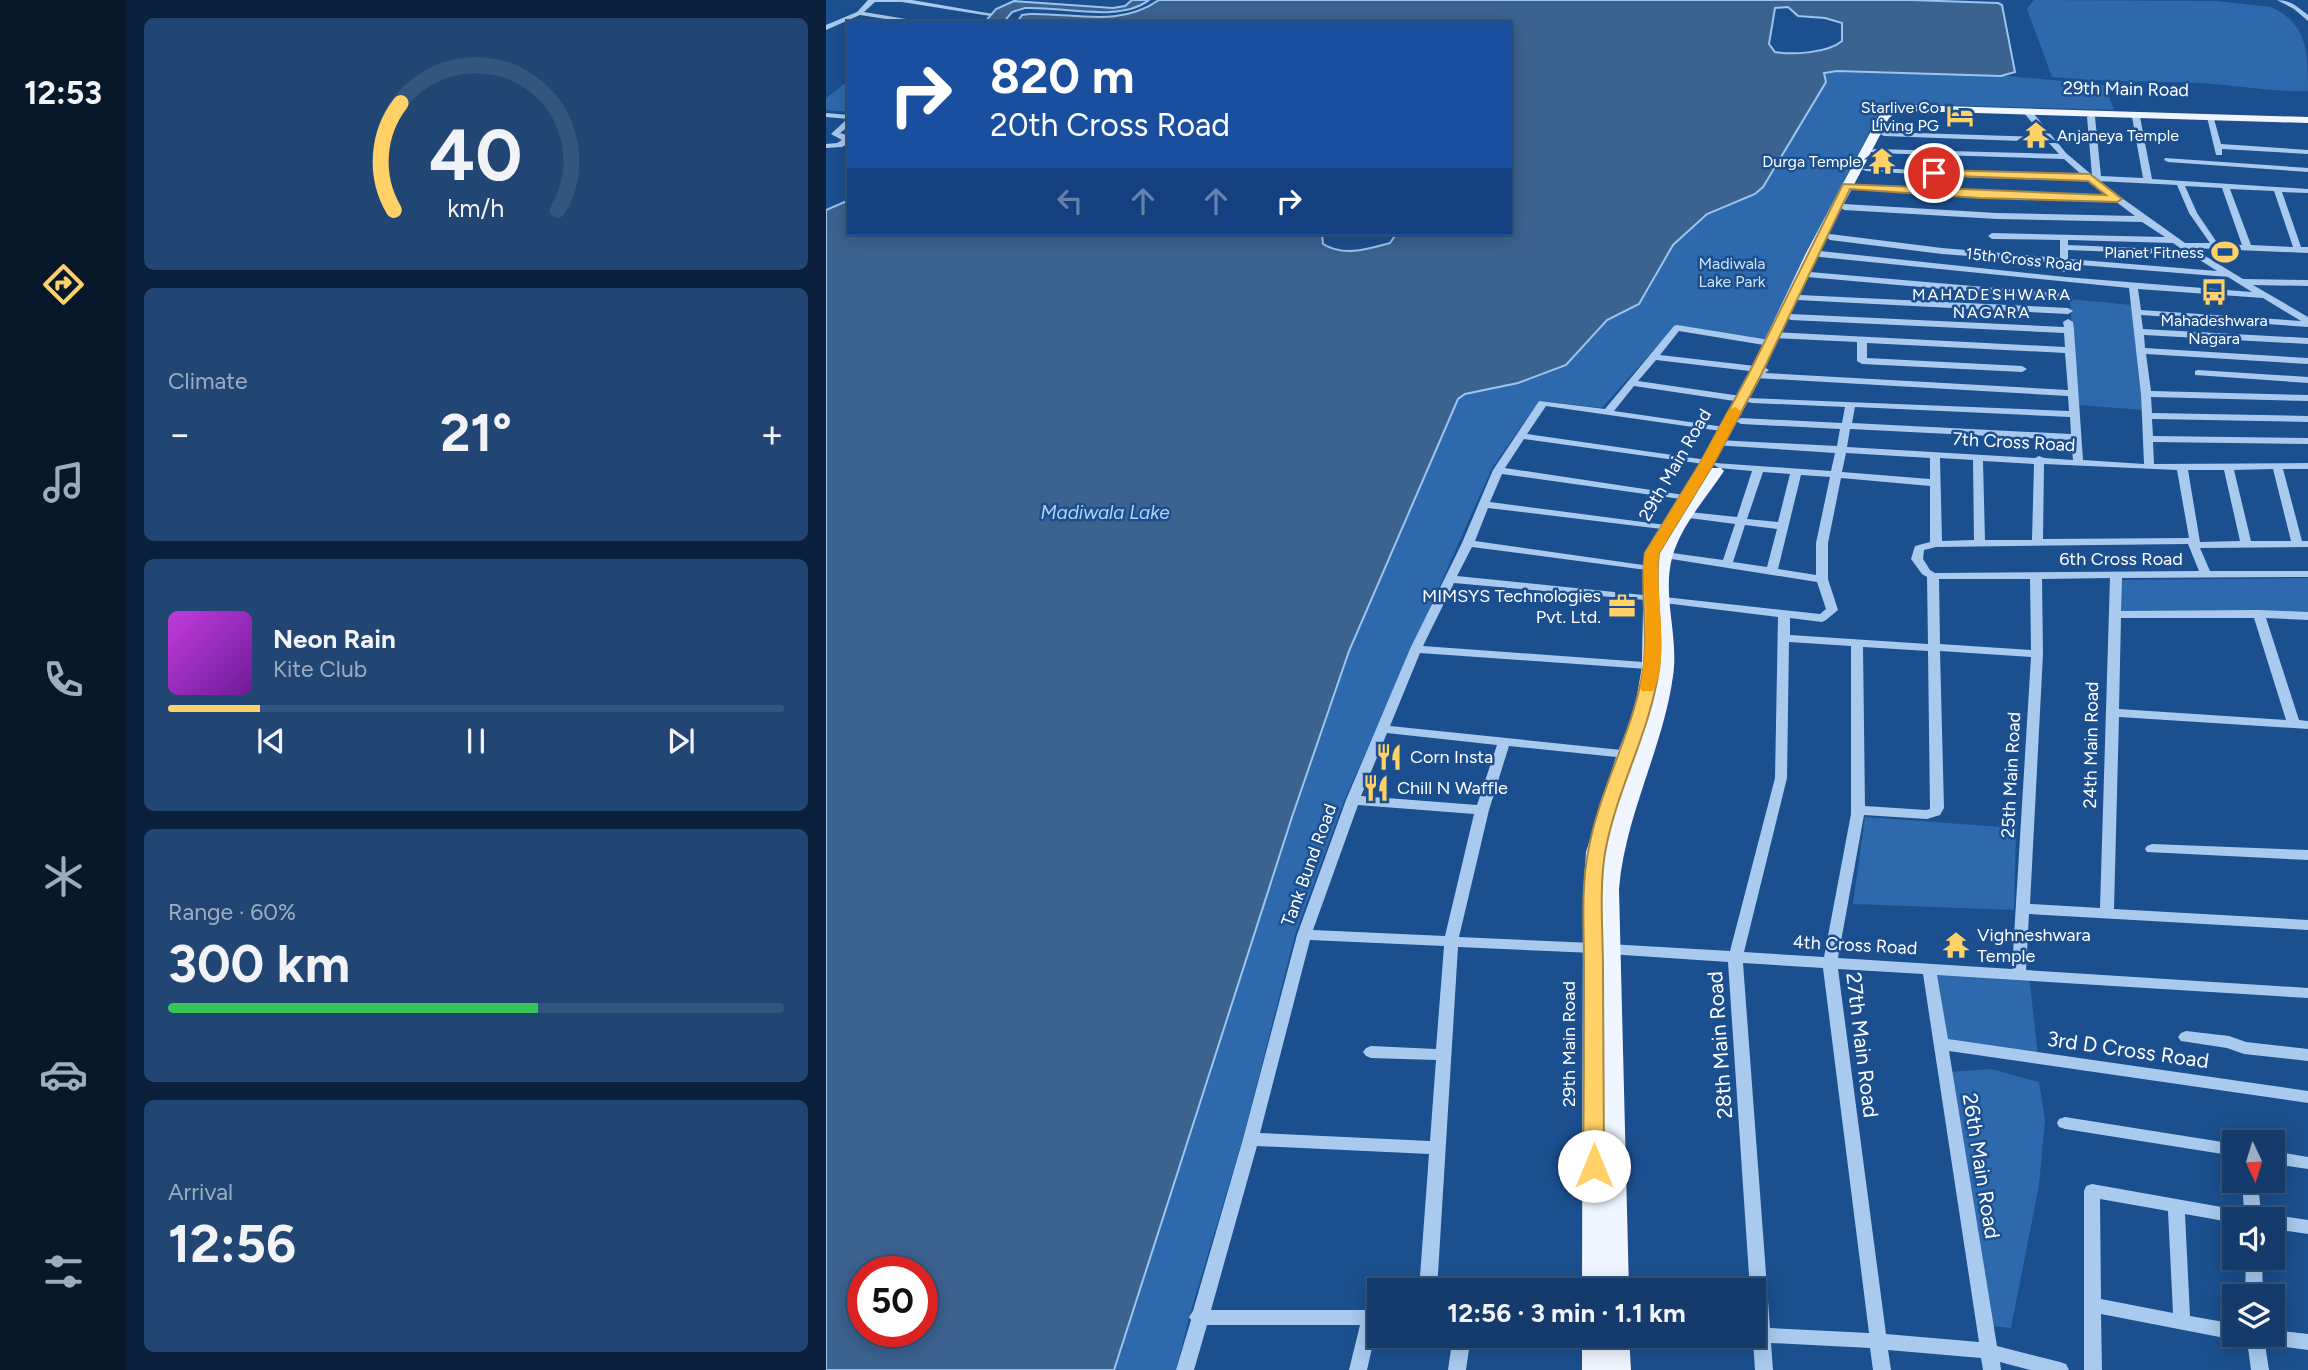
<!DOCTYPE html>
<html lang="en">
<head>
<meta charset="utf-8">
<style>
  body { margin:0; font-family:Figtree,sans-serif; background:#214673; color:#f1f3f6; height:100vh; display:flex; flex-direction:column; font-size:26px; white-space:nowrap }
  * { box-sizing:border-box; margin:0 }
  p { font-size:23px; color:#9dadc1 }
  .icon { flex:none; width:38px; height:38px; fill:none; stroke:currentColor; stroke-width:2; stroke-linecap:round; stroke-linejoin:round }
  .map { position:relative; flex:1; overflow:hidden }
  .drawer { display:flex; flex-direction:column; gap:18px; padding:18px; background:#0b203b; width:700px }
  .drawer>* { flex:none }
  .hud { position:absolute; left:21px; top:21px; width:665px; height:214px; border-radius:0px; box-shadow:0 4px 18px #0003,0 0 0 2px #33557e; background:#1a4fa0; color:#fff; overflow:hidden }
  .needle { width:46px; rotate:176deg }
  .controls { position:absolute; left:1396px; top:1130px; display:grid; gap:14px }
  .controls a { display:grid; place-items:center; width:63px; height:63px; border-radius:0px; background:#143b6b; box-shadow:0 4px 18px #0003,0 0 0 2px #33557e; font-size:35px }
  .speed { position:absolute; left:21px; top:1256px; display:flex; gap:14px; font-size:35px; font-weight:700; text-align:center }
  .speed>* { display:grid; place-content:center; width:91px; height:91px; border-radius:50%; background:#143b6b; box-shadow:0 4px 18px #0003,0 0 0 2px #33557e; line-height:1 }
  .speed .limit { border:10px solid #d22; background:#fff; color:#111 }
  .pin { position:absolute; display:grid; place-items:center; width:60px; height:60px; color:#fff; margin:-30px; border:4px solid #fff; border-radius:50%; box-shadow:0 2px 7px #0007 }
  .me { position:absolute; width:77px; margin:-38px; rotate:0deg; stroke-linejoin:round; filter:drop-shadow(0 0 5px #0008) }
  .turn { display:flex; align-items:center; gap:24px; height:147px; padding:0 28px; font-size:32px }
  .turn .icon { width:91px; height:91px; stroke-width:2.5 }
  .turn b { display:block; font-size:49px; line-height:60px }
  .lanes { display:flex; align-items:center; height:66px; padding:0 28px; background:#0003; justify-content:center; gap:35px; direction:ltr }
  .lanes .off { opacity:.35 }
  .big { font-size:52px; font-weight:700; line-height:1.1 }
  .drawer .widget { flex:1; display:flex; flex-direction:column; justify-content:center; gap:10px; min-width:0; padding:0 24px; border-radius:10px; background:#214673 }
  .drawer .dial { align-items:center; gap:0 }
  .dial svg { height:182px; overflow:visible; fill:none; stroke:#33557e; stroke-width:7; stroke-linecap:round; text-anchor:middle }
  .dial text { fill:#f1f3f6; stroke:none }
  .song { display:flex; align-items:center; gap:21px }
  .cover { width:84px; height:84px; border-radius:10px; background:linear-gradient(135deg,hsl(290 70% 55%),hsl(280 70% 35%)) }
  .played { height:7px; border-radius:4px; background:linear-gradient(90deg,#ffd166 15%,#33557e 15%) }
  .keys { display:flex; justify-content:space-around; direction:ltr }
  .heat { display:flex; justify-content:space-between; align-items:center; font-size:38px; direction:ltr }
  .charge { height:10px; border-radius:5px; background:linear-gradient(90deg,#34c759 60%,#33557e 0) }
  .trip { position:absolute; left:541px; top:1278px; width:399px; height:70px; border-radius:0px; background:#143b6b; box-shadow:0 4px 18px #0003,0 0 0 2px #33557e; font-weight:700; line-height:70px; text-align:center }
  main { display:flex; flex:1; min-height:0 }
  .dock { display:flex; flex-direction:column; width:126px; justify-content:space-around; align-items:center; background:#08182b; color:#9dadc1 }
  .dock .icon { width:49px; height:49px }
  .dock .active { color:#ffd166 }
  .dock b { font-size:32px; color:#f1f3f6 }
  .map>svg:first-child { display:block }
</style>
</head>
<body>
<main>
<nav class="dock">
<b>12:53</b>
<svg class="icon active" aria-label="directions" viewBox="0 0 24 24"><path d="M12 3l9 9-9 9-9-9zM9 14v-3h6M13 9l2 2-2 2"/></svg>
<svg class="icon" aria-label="music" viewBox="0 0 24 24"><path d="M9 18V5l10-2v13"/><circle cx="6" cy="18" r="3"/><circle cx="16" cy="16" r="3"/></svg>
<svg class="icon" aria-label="phone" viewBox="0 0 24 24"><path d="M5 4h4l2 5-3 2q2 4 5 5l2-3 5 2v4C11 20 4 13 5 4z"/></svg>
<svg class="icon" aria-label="climate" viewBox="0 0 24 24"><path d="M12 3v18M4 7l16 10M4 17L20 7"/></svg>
<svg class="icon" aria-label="car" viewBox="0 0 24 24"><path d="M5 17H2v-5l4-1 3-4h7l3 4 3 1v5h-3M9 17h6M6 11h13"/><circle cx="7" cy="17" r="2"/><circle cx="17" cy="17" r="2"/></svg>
<svg class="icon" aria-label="filters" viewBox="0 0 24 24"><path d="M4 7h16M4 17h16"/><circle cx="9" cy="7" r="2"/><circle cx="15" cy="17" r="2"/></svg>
</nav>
<section class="drawer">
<div class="widget dial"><svg viewBox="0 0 100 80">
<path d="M14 69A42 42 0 1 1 86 69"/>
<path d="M14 69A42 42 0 0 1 17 22" stroke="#ffd166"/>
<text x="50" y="56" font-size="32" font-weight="700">40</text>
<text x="50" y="72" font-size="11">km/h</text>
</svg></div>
<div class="widget"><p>Climate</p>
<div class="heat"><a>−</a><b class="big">21°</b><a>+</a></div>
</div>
<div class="widget">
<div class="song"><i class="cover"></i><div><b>Neon Rain</b><p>Kite Club</p></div></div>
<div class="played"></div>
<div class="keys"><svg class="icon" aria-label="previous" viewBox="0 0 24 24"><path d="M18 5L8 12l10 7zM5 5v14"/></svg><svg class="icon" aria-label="pause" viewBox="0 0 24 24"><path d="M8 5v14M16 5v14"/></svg><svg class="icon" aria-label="next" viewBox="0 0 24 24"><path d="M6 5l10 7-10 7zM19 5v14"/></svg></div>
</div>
<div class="widget"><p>Range · 60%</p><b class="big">300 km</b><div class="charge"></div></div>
<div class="widget"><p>Arrival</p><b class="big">12:56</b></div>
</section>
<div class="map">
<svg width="1482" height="1370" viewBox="0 0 1482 1370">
  <rect width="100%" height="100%" fill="#1b4f8f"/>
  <path fill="#2e69ad" d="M1208 0 1390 1 1445 7C1482 24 1482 53 1482 91 1445 92 1410 85 1373 83 1324 81 1275 82 1226 77L1201 9Z
    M1011 71 1182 76 1279 85 1288 110 1082 104 1066 106 1052 114 941 339 849 326 776 408 713 401 666 468 518 801 469 935 417 1138 364 1314 350 1370H288L466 817 523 651 628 406 638 394 692 383 739 365 781 320 804 309 822 291 847 245 881 214 929 194 1000 82 998 73Z
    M23 80V112L0 110V98Z
    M1244 299 1306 305 1317 410 1251 405Z
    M1482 578V614L1293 612 1295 580Z
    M1039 817 1190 828 1188 910 1027 904Z
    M1105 971 1203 976 1212 1056 1117 1043Z
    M1165 1069 1213 1082 1219 1120 1213 1185 1185 1328 1164 1326 1123 1072Z"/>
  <path fill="#3c6290" stroke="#9cc4f0" stroke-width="2" fill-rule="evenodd" d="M306 0H323C294 23 234 6 199 8L186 12 177 23H158L170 9 188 1 287 8 299 6Z
    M333 0H1085L1172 3 1176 5 1189 72 1175 76 1011 71 998 73 1000 82 937 187 929 194 881 214 847 245 813 304 781 320 740 365 692 383 639 394 632 399 523 651 466 817 288 1370H0V210L23 200V233H496L497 244C518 257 542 249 564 243L571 233H684V23L192 21 196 15 204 14C250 13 293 28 333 0ZM962 7 972 16 999 18 1016 23V41C1002 53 967 55 949 52L943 44 949 8ZM37 1272H96V1332H37Z"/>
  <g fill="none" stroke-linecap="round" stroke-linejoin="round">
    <path fill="#a9c9ee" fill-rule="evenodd" d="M42 0H86L167 14 164 16 76 2H49L38 12 104 23H85L34 15 0 30V25L31 12Z
      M1451 0C1464 0 1472 7 1482 15V21L1468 9Z
      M1198 109H1204L1240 153 1266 175 1261 117 1265 115 1269 117 1275 176 1317 178 1306 117 1310 115 1314 117 1326 179 1482 189V193L1456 192 1475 247H1482V253L1367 248 1375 251 1376 254 1417 279 1482 280V286L1427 285 1482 317V327L1315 315 1317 329 1482 338V344L1318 335 1319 348 1482 358V364L1320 354 1325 391 1482 395V401L1325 397 1326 413 1482 416V422L1326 419 1327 436 1482 438V444L1327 442 1328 464 1482 463V469H1457L1476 541H1482V547L1374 548 1384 571H1482V577L1296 578 1295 611 1433 610 1482 612V620L1440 618 1473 720 1482 721V729L1293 717 1288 909 1482 920V930L1203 914 1200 970 1482 988V998L1111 975 1122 1039 1482 1091V1103L1123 1051 1171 1346 1234 1362 1240 1364 1243 1370H1204L1174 1362 1175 1370H1157L1155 1358 1062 1350 1065 1370H1047L1044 1348 945 1343 947 1370H929L927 1342 924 1340 921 1335H928V1290H924L902 962 783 954 778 953 776 949 778 945 783 944 904 951 949 778 952 617 838 603 832 600 838 597 994 614 1000 609 991 582 839 558 833 555 839 552 897 560 909 524 863 518 858 515 863 512 911 517 926 471 893 468 888 465 889 463 1005 471 1009 453 888 445 887 443 892 440 1011 446 1014 429 915 424 910 421 915 418 1016 423 1019 407 926 403 922 402V398L1243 411 1242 396 929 378 924 375 932 372 830 360 812 381 915 396 920 399 915 402 808 386 788 411 898 427 902 428V432L720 406 701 434 881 460 886 463 885 465 698 439 679 468 858 495 863 498 862 500 676 474 664 502 840 525 845 528 844 530 662 508 649 541 824 566 830 569 828 571 646 547 631 576 827 596 833 599 831 601 628 583 597 646 831 663 837 667 835 670 594 653 564 726 805 751 806 754 805 757 800 758 683 746 663 810 633 937 767 943 772 944 774 948 772 952 767 953 632 947 611 1290H593L603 1154 431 1146 385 1310H553V1326H551L541 1370H523L534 1325H381L368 1370H350L365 1320 363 1317 367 1311 417 1139 471 935 520 800 584 649 636 543 667 470 713 401 779 409 848 326 851 325 944 340 949 343 944 346 853 331 834 355 938 367 943 370 939 373 1242 390 1239 353 1041 343V358L1196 366 1201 369 1196 372 1036 364 1031 361V342L948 338 943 335 948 332 1239 347 1238 333 965 320 960 317 965 314 1238 327 1237 322 1242 319 1247 322 1248 330 1257 460 1318 464 1315 394 1303 288 994 257 990 254 994 251 1239 277 1426 292 1402 277 1242 264V269L1238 272 1234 269V263L1116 254 1004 240 1000 237 1004 234 1116 248 1234 258V240L1166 239 1162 236 1166 233 1339 237 1316 222 1171 219 1018 210 1014 207 1018 204 1171 213 1309 216 1289 201 1154 197 1021 188 1017 186 1021 184 1154 193 1282 196 1262 180 1153 178 1040 171 1036 169 1040 167 1153 174 1256 175 1238 159 1048 153 1044 151 1048 149 1233 154 1222 142 1058 136 1054 134 1058 132 1218 137 1198 113ZM1272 181 1351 185 1363 213 1384 243H1359ZM1359 186 1396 188 1416 245 1392 244 1371 213ZM1404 189 1448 191 1467 247 1425 245ZM1242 240 1347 243 1357 250 1242 245ZM1242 250 1366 255 1391 271 1242 259ZM1312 289 1437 298 1475 321 1315 310ZM1029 407 1244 417 1245 434 1026 423ZM1024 429 1245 440 1247 460 1218 458 1213 456 1209 458 1021 447ZM1020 453 1104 458V479L1016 472ZM1114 458 1147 460 1148 540 1116 541ZM1157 461 1208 464 1206 540H1159ZM1218 464 1351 470 1363 538 1217 539ZM1447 469 1465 541H1425L1408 470ZM1362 470H1398L1414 541 1374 542ZM937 472 964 474 952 522 921 519ZM975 475 1004 477 990 543V575L952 569ZM1015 478 1104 486V542L1089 546 1085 559 1096 574 1101 577 1102 644 964 635V618L996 622 1000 620 1012 610 1002 579V543ZM919 525 951 529 941 567 907 562ZM1362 544 1373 571 1109 573 1104 570 1097 559 1098 550 1110 547ZM1284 578 1274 908 1204 904 1217 654 1216 579ZM1113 579H1204L1205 650 1114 644ZM1295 618H1428L1460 720 1293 709ZM963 642 1025 646V814L998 957 918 952 961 778ZM1037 647 1102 651 1104 809 1100 810 1039 806ZM1114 651 1205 657 1186 969 1012 958 1038 815 1101 819 1114 815 1118 808ZM561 733 671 745 651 805 535 796ZM532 805 648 814 619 936 487 930ZM484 940 618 946 610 1049 545 1046 540 1048 537 1052 540 1056 545 1058 610 1060 604 1141 434 1133ZM917 963 997 968 1043 1333 944 1328ZM1012 969 1097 974 1153 1342 1060 1334Z
      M0 113 23 115V119L0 117Z
      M1381 117 1388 119 1395 144 1482 150V154L1396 149V155H1390Z
      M20 120H23V126L14 133 23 136V143L16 147 0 148V144L11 143 16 140 5 134Z
      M1339 158 1482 168V172L1342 162 1338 160Z
      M984 272 1241 294 1246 297 1241 300 981 277V273Z
      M974 295 1242 308 1247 311 1242 314 971 300V296Z
      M1372 370 1482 377V383L1369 375V371Z
      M1326 844 1482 850V860L1321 852 1319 849 1321 846Z
      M1360 1031 1403 1036 1420 1042 1482 1049V1061L1418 1054 1401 1048 1355 1041 1352 1037 1355 1033Z
      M1239 1117 1409 1144V1156L1239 1129 1233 1127 1231 1123 1233 1119Z
      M1447 1151 1482 1157V1169L1447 1164Z
      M1416 1181H1432L1435 1214 1439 1220H1409V1223L1359 1214 1364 1316 1409 1324V1335H1416L1415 1337 1409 1340 1275 1314 1276 1370H1258V1191L1260 1186 1266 1184 1418 1211ZM1274 1199 1342 1211 1347 1313 1275 1299Z
      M1447 1215 1482 1220V1234L1447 1229V1220H1440Z
      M1420 1258H1436L1437 1297H1419Z
      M1447 1330 1482 1334V1350L1439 1344 1443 1370H1425L1421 1340 1418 1335H1447Z
      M627 1335H645L640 1370H622Z"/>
    <path fill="#f0f6ff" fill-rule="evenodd" d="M1084 105 1482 117V123L1084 111 1071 112 1063 118 992 253 936 375 886 468H895L898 471C880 498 854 527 846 558 836 596 853 637 847 676 837 749 799 815 793 889L803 1290H756L757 897 760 852 791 754 808 712 816 667 818 553 874 463 922 375 980 253 1053 116 1064 107Z
      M756 1335H803L805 1370H756Z"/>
  </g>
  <path fill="#ffd166" stroke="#a68842" stroke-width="2" d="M1108 170 1264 174 1296 199 1291 202 1154 198 1024 189 935 375 888 463 833 553C828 591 838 631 833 669 824 733 790 790 779 853 773 891 777 931 777 970 777 1035 778 1101 778 1166L775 1172 768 1175 760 1172 757 1166C758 1099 758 1032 758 964 758 928 755 889 762 852 773 789 807 733 817 670 823 631 813 591 819 553L874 463 922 375 1017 184 1280 195 1262 181 1104 175 1102 173Z"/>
  <path fill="#f59e0b" d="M909 407 915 411 888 463 833 553C828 591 845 658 827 691H816L814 688C819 659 821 627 819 598 818 582 816 569 819 553L874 463 902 411Z"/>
  <defs>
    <symbol id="hotel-bare" viewBox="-9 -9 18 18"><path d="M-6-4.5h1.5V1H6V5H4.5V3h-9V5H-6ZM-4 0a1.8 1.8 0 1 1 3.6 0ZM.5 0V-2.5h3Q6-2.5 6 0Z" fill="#ffd166" stroke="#1b4f8f" stroke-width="2.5" paint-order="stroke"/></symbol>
    <symbol id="temple-bare" viewBox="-9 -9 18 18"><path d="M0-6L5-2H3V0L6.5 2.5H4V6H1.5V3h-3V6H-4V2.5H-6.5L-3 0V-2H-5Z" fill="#ffd166" stroke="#1b4f8f" stroke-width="2.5" paint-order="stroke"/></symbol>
    <symbol id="stadium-bare" viewBox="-9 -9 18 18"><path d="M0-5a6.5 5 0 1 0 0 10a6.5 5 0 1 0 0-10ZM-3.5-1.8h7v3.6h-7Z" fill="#ffd166" stroke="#1b4f8f" stroke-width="2.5" paint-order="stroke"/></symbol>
    <symbol id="bus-bare" viewBox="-9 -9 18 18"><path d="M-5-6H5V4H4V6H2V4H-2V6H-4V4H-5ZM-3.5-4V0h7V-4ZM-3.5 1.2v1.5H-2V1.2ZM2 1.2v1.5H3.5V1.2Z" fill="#ffd166" stroke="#1b4f8f" stroke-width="2.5" paint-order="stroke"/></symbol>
    <symbol id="office-bare" viewBox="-9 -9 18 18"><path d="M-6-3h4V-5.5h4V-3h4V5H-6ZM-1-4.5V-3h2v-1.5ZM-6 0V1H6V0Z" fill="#ffd166" stroke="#1b4f8f" stroke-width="2.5" paint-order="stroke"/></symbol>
    <symbol id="restaurant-bare" viewBox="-9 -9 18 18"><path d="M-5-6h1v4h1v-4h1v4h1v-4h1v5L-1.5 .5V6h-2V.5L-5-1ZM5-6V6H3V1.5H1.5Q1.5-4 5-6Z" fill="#ffd166" stroke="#1b4f8f" stroke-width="2.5" paint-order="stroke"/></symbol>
  </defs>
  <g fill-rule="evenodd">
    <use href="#hotel-bare" x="1115" y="97" width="38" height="38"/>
    <use href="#temple-bare" x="1191" y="116" width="38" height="38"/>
    <use href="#temple-bare" x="1037" y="142" width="38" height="38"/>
    <use href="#stadium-bare" x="1380" y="233" width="38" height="38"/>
    <use href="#bus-bare" x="1369" y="273" width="38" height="38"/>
    <use href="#office-bare" x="777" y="587" width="38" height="38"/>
    <use href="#restaurant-bare" x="544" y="738" width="38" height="38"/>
    <use href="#restaurant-bare" x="531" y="769" width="38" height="38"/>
    <use href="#temple-bare" x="1111" y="926" width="38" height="38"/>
  </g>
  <g text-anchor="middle" stroke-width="5" stroke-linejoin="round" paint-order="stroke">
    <g font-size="16" fill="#fff" stroke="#1b4f8f" text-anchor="end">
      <text x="1113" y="113">Starlive Co<tspan x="1113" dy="18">Living PG</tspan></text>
      <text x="1231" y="141" text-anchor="start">Anjaneya Temple</text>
      <text x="1035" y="167">Durga Temple</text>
      <text x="1378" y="258">Planet Fitness</text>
      <text x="1388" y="326" text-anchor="middle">Mahadeshwara<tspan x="1388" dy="18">Nagara</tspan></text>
    </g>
    <g font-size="16" fill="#fff" stroke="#1b4f8f">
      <text transform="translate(1198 259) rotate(6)" y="6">15th Cross Road</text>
    </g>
    <g font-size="16" fill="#cfe3fa" stroke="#1b4f8f">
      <text x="906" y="269">Madiwala<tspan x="906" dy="18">Lake Park</tspan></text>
    </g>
    <g font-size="16" letter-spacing="2" fill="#fff" stroke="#1b4f8f">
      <text x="1166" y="300">MAHADESHWARA<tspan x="1166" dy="18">NAGARA</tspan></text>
    </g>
    <g font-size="18" fill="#fff" stroke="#1b4f8f">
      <text transform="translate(1300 89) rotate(1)" y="6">29th Main Road</text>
      <text transform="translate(1188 442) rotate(3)" y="6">7th Cross Road</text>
      <text transform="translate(849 465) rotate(-60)" y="6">29th Main Road</text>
      <text x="1295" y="565">6th Cross Road</text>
      <text transform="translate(1265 745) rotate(-89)" y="6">24th Main Road</text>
      <text transform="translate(1185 775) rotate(-87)" y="6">25th Main Road</text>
      <text transform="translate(483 865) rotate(-70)" y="6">Tank Bund Road</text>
      <text transform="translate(1029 945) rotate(3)" y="6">4th Cross Road</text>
      <text transform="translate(743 1044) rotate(-90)" y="6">29th Main Road</text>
    </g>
    <g font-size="18" fill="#fff" stroke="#1b4f8f" text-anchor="start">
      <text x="775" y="602" text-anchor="end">MIMSYS Technologies<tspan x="775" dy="21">Pvt. Ltd.</tspan></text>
      <text x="584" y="763">Corn Insta</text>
      <text x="571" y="794">Chill N Waffle</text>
      <text x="1151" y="941">Vighneshwara<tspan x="1151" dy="21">Temple</tspan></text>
    </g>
    <g font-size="19" font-style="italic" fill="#b5d3f5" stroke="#1b4f8f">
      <text x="279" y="519">Madiwala Lake</text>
    </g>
    <g font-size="21" fill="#fff" stroke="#1b4f8f">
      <text transform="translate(894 1045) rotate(-94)" y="7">28th Main Road</text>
      <text transform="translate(1036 1045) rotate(83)" y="7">27th Main Road</text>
      <text transform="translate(1302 1050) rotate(8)" y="7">3rd D Cross Road</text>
      <text transform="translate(1155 1166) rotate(81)" y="7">26th Main Road</text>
    </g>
  </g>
</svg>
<div class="controls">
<a><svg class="needle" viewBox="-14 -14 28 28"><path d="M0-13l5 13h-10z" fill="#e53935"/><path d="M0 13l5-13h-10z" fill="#9dadc1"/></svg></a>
<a><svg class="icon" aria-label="sound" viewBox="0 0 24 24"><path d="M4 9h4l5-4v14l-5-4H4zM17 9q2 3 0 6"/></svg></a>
<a><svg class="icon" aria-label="layers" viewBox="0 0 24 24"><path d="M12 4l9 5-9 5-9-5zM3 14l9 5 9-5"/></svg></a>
</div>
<div class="speed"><div class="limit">50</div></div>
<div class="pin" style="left:1108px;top:173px;background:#d93025"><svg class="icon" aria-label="arrive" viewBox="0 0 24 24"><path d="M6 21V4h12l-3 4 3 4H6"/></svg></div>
<svg class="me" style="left:768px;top:1166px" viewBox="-20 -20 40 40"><circle r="19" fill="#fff"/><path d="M0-13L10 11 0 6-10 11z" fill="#ffd166"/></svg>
<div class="trip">12:56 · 3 min · 1.1 km</div>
<div class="hud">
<div class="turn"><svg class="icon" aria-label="right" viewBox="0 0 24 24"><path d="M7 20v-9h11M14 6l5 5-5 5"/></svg><div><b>820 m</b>20th Cross Road</div></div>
<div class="lanes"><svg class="icon off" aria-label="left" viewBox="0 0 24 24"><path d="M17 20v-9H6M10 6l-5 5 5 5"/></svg><svg class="icon off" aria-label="ahead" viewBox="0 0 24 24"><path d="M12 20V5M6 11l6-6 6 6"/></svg><svg class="icon off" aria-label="ahead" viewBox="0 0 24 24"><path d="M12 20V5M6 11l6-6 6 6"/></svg><svg class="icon" aria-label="right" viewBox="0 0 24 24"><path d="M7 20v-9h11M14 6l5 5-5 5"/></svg></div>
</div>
</div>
</main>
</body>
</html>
